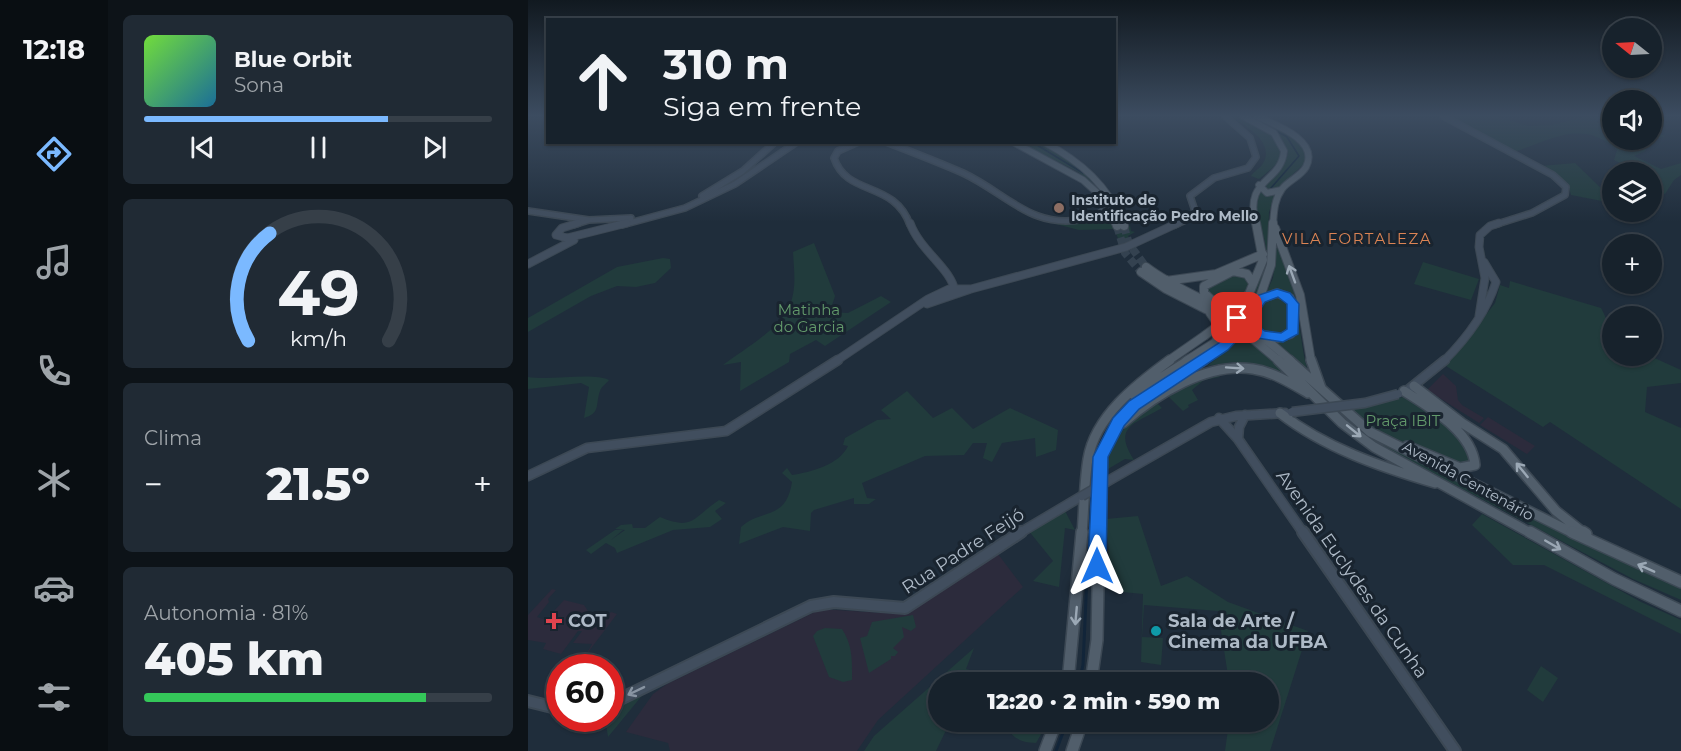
<!DOCTYPE html>
<html lang="pt">
<head>
<meta charset="utf-8">
<style>
  body { margin:0; font-family:Montserrat,sans-serif; background:#202a34; color:#f1f3f6; height:100vh; display:flex; flex-direction:column; font-size:22px; white-space:nowrap }
  * { box-sizing:border-box; margin:0 }
  p { font-size:20px; color:#9ea4a9 }
  .icon { flex:none; width:33px; height:33px; fill:none; stroke:currentColor; stroke-width:2; stroke-linecap:round; stroke-linejoin:round }
  .map { position:relative; flex:1; overflow:hidden }
  .panel { display:flex; flex-direction:column; gap:15px; padding:15px; background:#0d1318; width:420px }
  .panel>* { flex:none }
  .hud { position:absolute; left:18px; top:18px; width:570px; height:126px; border-radius:0px; box-shadow:0 2px 4px #0004,0 0 0 2px #363f48; background:#17222c; color:#f1f3f6; overflow:hidden }
  .needle { width:39px; rotate:288deg }
  .controls { position:absolute; left:1074px; top:18px; display:grid; gap:12px }
  .controls a { display:grid; place-items:center; width:60px; height:60px; border-radius:50%; background:#17222c; box-shadow:0 2px 4px #0004,0 0 0 2px #363f48; font-size:30px }
  .speed { position:absolute; left:18px; top:654px; display:flex; gap:12px; font-size:30px; font-weight:700; text-align:center }
  .speed>* { display:grid; place-content:center; width:78px; height:78px; border-radius:50%; background:#17222c; box-shadow:0 2px 4px #0004,0 0 0 2px #363f48; line-height:1 }
  .speed .limit { border:9px solid #d22; background:#fff; color:#111 }
  .pin { position:absolute; display:grid; place-items:center; width:51px; height:51px; color:#fff; margin:-26px; border-radius:12px; box-shadow:0 3px 9px #0006 }
  .me { position:absolute; width:66px; margin:-33px; rotate:0deg; stroke-linejoin:round; filter:drop-shadow(0 0 4px #0008) }
  .turn { display:flex; align-items:center; gap:21px; height:126px; padding:0 18px; font-size:27px }
  .turn .icon { width:78px; height:78px; stroke-width:2.5 }
  .turn b { display:block; font-size:42px; line-height:51px }
  .big { font-size:45px; font-weight:800; line-height:1.1 }
  .panel .widget { flex:1; display:flex; flex-direction:column; justify-content:center; gap:9px; min-width:0; padding:0 21px; border-radius:9px; background:#202a34 }
  .panel .dial { align-items:center; gap:0 }
  .dial svg { height:156px; overflow:visible; fill:none; stroke:#363f48; stroke-width:7; stroke-linecap:round; text-anchor:middle }
  .dial text { fill:#f1f3f6; stroke:none }
  .song { display:flex; align-items:center; gap:18px }
  .cover { width:72px; height:72px; border-radius:9px; background:linear-gradient(135deg,hsl(100 70% 55%),hsl(200 70% 35%)) }
  .played { height:6px; border-radius:3px; background:linear-gradient(90deg,#7bb9ff 70%,#363f48 70%) }
  .keys { display:flex; justify-content:space-around; direction:ltr }
  .heat { display:flex; justify-content:space-between; align-items:center; font-size:33px; direction:ltr }
  .charge { height:9px; border-radius:4px; background:linear-gradient(90deg,#34c759 81%,#363f48 0) }
  .trip { position:absolute; left:400px; top:672px; width:351px; height:60px; border-radius:30px; background:#17222c; box-shadow:0 2px 4px #0004,0 0 0 2px #363f48; font-weight:800; line-height:60px; text-align:center }
  main { display:flex; flex:1; min-height:0 }
  .tabs { display:flex; flex-direction:column; width:108px; justify-content:space-around; align-items:center; background:#090e12; color:#9ea4a9 }
  .tabs .icon { width:42px; height:42px }
  .tabs .active { color:#7bb9ff }
  .tabs b { font-size:27px; color:#f1f3f6 }
  .map>svg:first-child { display:block }
</style>
</head>
<body>
<main>
<nav class="tabs">
<b>12:18</b>
<svg class="icon active" aria-label="directions" viewBox="0 0 24 24"><path d="M12 3l9 9-9 9-9-9zM9 14v-3h6M13 9l2 2-2 2"/></svg>
<svg class="icon" aria-label="music" viewBox="0 0 24 24"><path d="M9 18V5l10-2v13"/><circle cx="6" cy="18" r="3"/><circle cx="16" cy="16" r="3"/></svg>
<svg class="icon" aria-label="phone" viewBox="0 0 24 24"><path d="M5 4h4l2 5-3 2q2 4 5 5l2-3 5 2v4C11 20 4 13 5 4z"/></svg>
<svg class="icon" aria-label="climate" viewBox="0 0 24 24"><path d="M12 3v18M4 7l16 10M4 17L20 7"/></svg>
<svg class="icon" aria-label="car" viewBox="0 0 24 24"><path d="M5 17H2v-5l4-1 3-4h7l3 4 3 1v5h-3M9 17h6M6 11h13"/><circle cx="7" cy="17" r="2"/><circle cx="17" cy="17" r="2"/></svg>
<svg class="icon" aria-label="filters" viewBox="0 0 24 24"><path d="M4 7h16M4 17h16"/><circle cx="9" cy="7" r="2"/><circle cx="15" cy="17" r="2"/></svg>
</nav>
<section class="panel">
<div class="widget">
<div class="song"><i class="cover"></i><div><b>Blue Orbit</b><p>Sona</p></div></div>
<div class="played"></div>
<div class="keys"><svg class="icon" aria-label="previous" viewBox="0 0 24 24"><path d="M18 5L8 12l10 7zM5 5v14"/></svg><svg class="icon" aria-label="pause" viewBox="0 0 24 24"><path d="M8 5v14M16 5v14"/></svg><svg class="icon" aria-label="next" viewBox="0 0 24 24"><path d="M6 5l10 7-10 7zM19 5v14"/></svg></div>
</div>
<div class="widget dial"><svg viewBox="0 0 100 80">
<path d="M14 69A42 42 0 1 1 86 69"/>
<path d="M14 69A42 42 0 0 1 25 14" stroke="#7bb9ff"/>
<text x="50" y="56" font-size="32" font-weight="700">49</text>
<text x="50" y="72" font-size="11">km/h</text>
</svg></div>
<div class="widget"><p>Clima</p>
<div class="heat"><a>−</a><b class="big">21.5°</b><a>+</a></div>
</div>
<div class="widget"><p>Autonomia · 81%</p><b class="big">405 km</b><div class="charge"></div></div>
</section>
<div class="map">
<svg width="1153" height="751" viewBox="0 0 1153 751">
  <rect width="100%" height="100%" fill="#1f2d3b"/>
  <path fill="#2c2b3c" d="M915 374 928 386 930 400 934 405 956 418 951 423 899 390Z
    M960 417 1007 446 999 454 952 425Z
    M467 550 495 587 350 720 329 751H142L140 743 98 732 125 694 139 684 293 609 371 614 383 610Z
    M24 589 28 590 20 599 21 602 9 617 18 620 36 600 56 605 60 611 56 617 60 618 56 624 69 627 83 612 89 614 58 655 64 644 45 643 54 631H50L33 654 15 649 18 643 0 640V615Z"/>
  <path fill="#213b3c" d="M702 116C719 116 756 133 753 154 752 164 738 173 731 179L723 176C726 171 731 169 734 165 749 143 717 125 702 116Z
    M719 116C735 116 766 134 774 147 777 152 777 157 778 162L752 186 747 195 741 212 739 273 716 317 711 314C726 293 742 269 737 242 734 229 726 213 729 200 733 183 752 170 760 154 753 133 738 127 719 116Z
    M918 116H969L1000 126 1024 125 1060 116 1084 119V140H1124V131L1137 136 1122 141 1117 151 1106 156 1133 169 1153 163V175L1146 180 1137 194 1124 188V172H1110L1086 160 1089 150C1055 118 1022 140 986 152Z
    M492 143C526 142 550 166 573 189L549 171Z
    M1047 163 1077 192 1084 191V203L1043 195 1040 183 1013 166Z
    M576 215 580 216 587 229H600L602 225 603 231 607 232 600 236 602 239 592 243 586 229 551 230 524 223 548 224Z
    M286 243 307 296 302 312 320 313 353 296 363 302 297 346 288 340 262 354 261 362 212 391 213 362 195 365C215 350 250 330 261 307 269 290 266 270 265 252Z
    M748 247C770 265 770 343 780 371L725 323 745 278Z
    M135 258 142 259 143 268 127 283 108 287 89 286 63 296 0 332V318L89 267Z
    M895 262 951 279 943 300 886 284Z
    M712 267 720 269 725 275 718 292 703 309 684 298 679 290 681 285Z
    M982 281 1073 308C1082 325 1084 335 1084 356H1122L1153 370V383L1119 387 1117 412 1153 428V509L1022 422 1015 427 918 366 967 303 972 285 981 288Z
    M717 335 761 373 756 375 706 362 679 366Z
    M684 371 692 377 676 380 664 390 670 400 660 405 661 407 655 411 640 396Z
    M0 377C23 381 64 372 81 380 78 384 73 387 72 391 67 405 73 413 56 418L61 387 53 383 0 389Z
    M379 391 405 418 424 408 445 429 482 408 530 430 528 450 508 457 507 438 474 443 464 462 455 458 459 443H445L436 455 397 456 334 483 339 498 348 499 341 504H326V498L286 510 283 513 282 531 255 527 211 544 213 527C234 508 258 521 264 482L254 473 259 468 264 475C283 472 311 465 320 446L315 445 317 438 349 420 363 419 353 410Z
    M875 397 915 423 940 448 945 467H929L879 444 861 441 819 410Z
    M629 403 634 408C607 424 584 426 606 460L597 459 580 469C578 436 605 419 629 403Z
    M814 413 842 434 1153 585V600L1105 579 846 442 809 414Z
    M191 500 198 503 187 511 194 519 182 527 145 530 89 553 87 548 78 543 63 554 58 550 87 530H95L83 540 97 530 87 529 93 525 104 524 105 528H117L132 517C166 531 164 518 191 500Z
    M536 509 547 530 537 528 531 587 505 581 525 561 500 530Z
    M954 514 1113 602 1153 620V634L1016 565H985L944 525Z
    M610 516 633 586 659 576 700 602 780 631 742 751H697L701 722H741V682H701L690 611 616 605 614 637 635 638 633 665 613 662 615 594 584 591 578 519Z
    M385 615 388 627 383 631 374 627 376 637 365 648 370 652 367 656H363V659L341 673 332 638 339 636 344 622Z
    M297 628 314 629C325 646 324 661 324 680L315 682 301 677 285 636 289 631Z
    M446 648 438 669 466 677 464 682H411V722H422L408 751H336L346 736Z
    M1013 666 1030 678 1015 702 999 690Z
    M117 692 80 737 78 724 73 719 82 718 83 706Z
    M483 722H520L508 743C495 743 488 740 480 730Z"/>
  <g fill="none" stroke-linecap="round" stroke-linejoin="round">
    <path stroke="#122539" stroke-width="1.5" d="M725 118 759 137 771 156 743 188
      M1124 121 1138 116
      M1124 126 1134 130
      M504 142 555 173"/>
    <path stroke="#122539" stroke-width="2" d="M564 488 567 453 577 433
      M561 534 563 494"/>
    <path stroke="#122539" stroke-width="3" d="M551 682 555 665 561 532
      M528 751 539 722"/>
    <path stroke="#344250" stroke-width="8" stroke-dasharray="8 4" stroke-linecap="butt" d="M589 226 597 253 613 272
      M596 226 601 244 618 267"/>
    <defs>
      <path id="secondary-far3" d="M915 116 1025 175 1038 187 1037 195 1004 213 966 225
        M330 142 310 151 306 158C319 197 366 180 382 225
        M358 142C384 152 410 162 435 173 478 193 504 230 556 219 569 217 579 210 585 199
        M174 196 215 171 247 142
        M0 211 61 220 103 218
        M45 225 61 220
        M94 225 157 208 207 184 269 142
        M647 225 664 217 667 211 662 196 686 178 720 168 728 157 722 138 697 116"/>
      <path id="secondary-far2" d="M50 223 34 228 28 235 39 238 99 223
        M382 223C392 251 424 269 427 292
        M0 264 46 240
        M399 304 443 289 598 247 650 223
        M951 316 957 278 951 247 952 235 962 226 971 223
        M308 361 400 299 421 289H443
        M916 361C938 339 958 313 968 282L956 262"/>
      <path id="secondary-far1" d="M881 389 917 360
        M691 418 710 439 776 534
        M710 439 711 427 717 415
        M0 476 59 448 198 431 310 360
        M580 481 683 422 708 416 757 413
        M490 534 554 496"/>
      <path id="secondary" d="M775 532 927 751
        M0 701 32 709
        M82 704 283 606 306 602 377 608 493 532"/>
      <path id="primary-far3" d="M715 116 746 133 756 151C753 184 715 177 728 225
        M728 116C746 124 792 140 778 167 773 176 760 181 754 189 746 200 746 212 745 225
        M485 142 555 180 575 198 588 225
        M516 142C553 162 580 185 596 225
        M731 185 739 193 753 190"/>
      <path id="primary-far2" d="M588 223 589 226
        M595 223 596 226
        M747 228 772 295 783 361
        M618 267C644 287 672 297 700 313 723 326 743 343 763 361
        M613 272 638 289 707 324 751 361
        M638 281 688 274 735 254
        M721 294 735 260 728 223
        M732 299 749 293 762 298 766 316 763 334 750 338 737 335
        M731 300 743 265 745 223
        M686 302 676 293V286L705 271 719 274 725 283
        M640 361 676 336
        M658 361 688 342 691 326 682 313
        M673 361 695 347"/>
      <path id="primary-far1" d="M750 360 814 423 846 447 1004 534
        M761 360 842 432 1047 534
        M783 360 793 388
        M886 386 934 423 975 449 1028 511 1057 534
        M876 391C902 408 944 431 947 465L932 468 879 446
        M606 395 661 360
        M752 413C797 448 853 467 907 483
        M595 423C628 394 679 362 725 369 745 372 763 383 780 393
        M554 534C556 509 556 483 560 459 567 416 609 384 642 360
        M571 534 573 457 590 422 606 405 676 360"/>
      <path id="primary" d="M1002 532 1086 579 1153 611
        M1044 532 1153 582
        M1055 532 1058 534
        M540 682 554 532
        M563 682 569 640 571 532
        M517 751 528 722
        M544 751 554 722"/>
    </defs>
    <use href="#secondary-far3" stroke="#3c4854" stroke-width="8"/>
    <use href="#secondary-far2" stroke="#3c4854" stroke-width="9"/>
    <use href="#secondary-far1" stroke="#3c4854" stroke-width="11"/>
    <use href="#secondary" stroke="#3c4854" stroke-width="14"/>
    <use href="#primary-far3" stroke="#3c4854" stroke-width="8"/>
    <use href="#primary-far2" stroke="#3c4854" stroke-width="10"/>
    <use href="#primary-far1" stroke="#3c4854" stroke-width="12"/>
    <use href="#primary" stroke="#3c4854" stroke-width="14"/>
    <use href="#secondary-far3" stroke="#414e5e" stroke-width="5"/>
    <use href="#secondary-far2" stroke="#414e5e" stroke-width="7"/>
    <use href="#secondary-far1" stroke="#414e5e" stroke-width="8"/>
    <use href="#secondary" stroke="#414e5e" stroke-width="10"/>
    <use href="#primary-far3" stroke="#515e6b" stroke-width="6"/>
    <use href="#primary-far2" stroke="#515e6b" stroke-width="8"/>
    <use href="#primary-far1" stroke="#515e6b" stroke-width="9"/>
    <use href="#primary" stroke="#515e6b" stroke-width="11"/>
    <defs>
      <path id="secondary-bridge" d="M764 412 837 403 870 394
        M554 496 580 481"/>
      <path id="primary-bridge" d="M676 336 695 322 721 294
        M695 347 713 328 731 300"/>
    </defs>
    <use href="#secondary-bridge" stroke="#3c4854" stroke-width="11" stroke-linecap="butt"/>
    <use href="#primary-bridge" stroke="#3c4854" stroke-width="10" stroke-linecap="butt"/>
    <use href="#secondary-bridge" stroke="#414e5e" stroke-width="8"/>
    <use href="#primary-bridge" stroke="#515e6b" stroke-width="8"/>
  </g>
  <defs><path id="oneway-shaft" d="M-6 0H5M1.5-3L5.5 0L1.5 3" fill="none" stroke-width="1.6" stroke-linecap="round" stroke-linejoin="round" transform="scale(1.5)"/></defs>
  <g stroke="#9ba8b5">
    <use href="#oneway-shaft" transform="translate(764 274) rotate(-110)"/>
    <use href="#oneway-shaft" transform="translate(707 368) rotate(4)"/>
    <use href="#oneway-shaft" transform="translate(826 431) rotate(39)"/>
    <use href="#oneway-shaft" transform="translate(994 470) rotate(-129)"/>
    <use href="#oneway-shaft" transform="translate(1025 545) rotate(30)"/>
    <use href="#oneway-shaft" transform="translate(1118 568) rotate(-156)"/>
    <use href="#oneway-shaft" transform="translate(548 616) rotate(95)"/>
  </g>
  <use stroke="#8894a2" href="#oneway-shaft" transform="translate(108 691) rotate(154)"/>
  <linearGradient id="sky" x2="0" y2="1"><stop stop-color="#111920"/><stop offset="0.52" stop-color="#3c4c60"/><stop offset="1" stop-color="#3c4c60" stop-opacity="0"/></linearGradient>
  <rect width="1153" height="222" fill="url(#sky)"/>
  <path fill="#1a73e8" stroke="#114b97" stroke-width="1.5" fill-rule="evenodd" d="M749 289 762 293 771 304 770 334 755 342 729 338 719 330 700 350 611 409 596 426 580 457 578 566 575 572 569 575 563 572 560 566 565 457 585 418 601 401 691 343 710 324 703 318 705 315 716 317 728 296ZM750 297 759 304V329L753 333 737 331 724 322 737 302Z"/>
  <circle fill="#8d6e63" stroke="#19242f" stroke-width="2" cx="531" cy="208" r="6"/>
  <path fill="#e0444e" stroke="#19242f" stroke-width="2" d="M23 612h6v6h6v6h-6v6h-6v-6h-6v-6h6z"/>
  <circle fill="#0f9aa8" stroke="#19242f" stroke-width="2" cx="628" cy="631" r="6"/>
  <g text-anchor="middle" stroke-width="6" stroke-linejoin="round" paint-order="stroke">
    <g font-size="14" font-weight="bold" fill="#aebac7" stroke="#19242f" text-anchor="start">
      <text x="543" y="205">Instituto de<tspan x="543" dy="16">Identificação Pedro Mello</tspan></text>
    </g>
    <g font-size="15" letter-spacing="1.5" fill="#dc8454" stroke="#19242f">
      <text x="829" y="244">VILA FORTALEZA</text>
    </g>
    <g font-size="15" fill="#639a6b" stroke="#19242f">
      <text x="281" y="315">Matinha<tspan x="281" dy="17">do Garcia</tspan></text>
      <text x="875" y="426">Praça IBIT</text>
    </g>
    <g font-size="15" fill="#aebac7" stroke="#19242f">
      <text transform="translate(940 481) rotate(29)" y="5">Avenida Centenário</text>
    </g>
    <g font-size="18" fill="#aebac7" stroke="#19242f">
      <text transform="translate(435 551) rotate(-33)" y="6">Rua Padre Feijó</text>
      <text transform="translate(824 574) rotate(55)" y="6">Avenida Euclydes da Cunha</text>
    </g>
    <g font-size="18" font-weight="bold" fill="#aebac7" stroke="#19242f" text-anchor="start">
      <text x="40" y="627">COT</text>
      <text x="640" y="627">Sala de Arte /<tspan x="640" dy="21">Cinema da UFBA</tspan></text>
    </g>
  </g>
</svg>
<div class="controls">
<a><svg class="needle" viewBox="-14 -14 28 28"><path d="M0-13l5 13h-10z" fill="#e53935"/><path d="M0 13l5-13h-10z" fill="#9ea4a9"/></svg></a>
<a><svg class="icon" aria-label="sound" viewBox="0 0 24 24"><path d="M4 9h4l5-4v14l-5-4H4zM17 9q2 3 0 6"/></svg></a>
<a><svg class="icon" aria-label="layers" viewBox="0 0 24 24"><path d="M12 4l9 5-9 5-9-5zM3 14l9 5 9-5"/></svg></a>
<a>+</a>
<a>−</a>
</div>
<div class="speed"><div class="limit">60</div></div>
<div class="pin" style="left:709px;top:318px;background:#d93025"><svg class="icon" aria-label="arrive" viewBox="0 0 24 24"><path d="M6 21V4h12l-3 4 3 4H6"/></svg></div>
<svg class="me" style="left:569px;top:566px" viewBox="-20 -20 40 40"><path d="M0-17L14 15 0 8-14 15z" fill="#1a73e8" stroke="#fff" stroke-width="4"/></svg>
<div class="trip">12:20 · 2 min · 590 m</div>
<div class="hud">
<div class="turn"><svg class="icon" aria-label="ahead" viewBox="0 0 24 24"><path d="M12 20V5M6 11l6-6 6 6"/></svg><div><b>310 m</b>Siga em frente</div></div>
</div>
</div>
</main>
</body>
</html>
